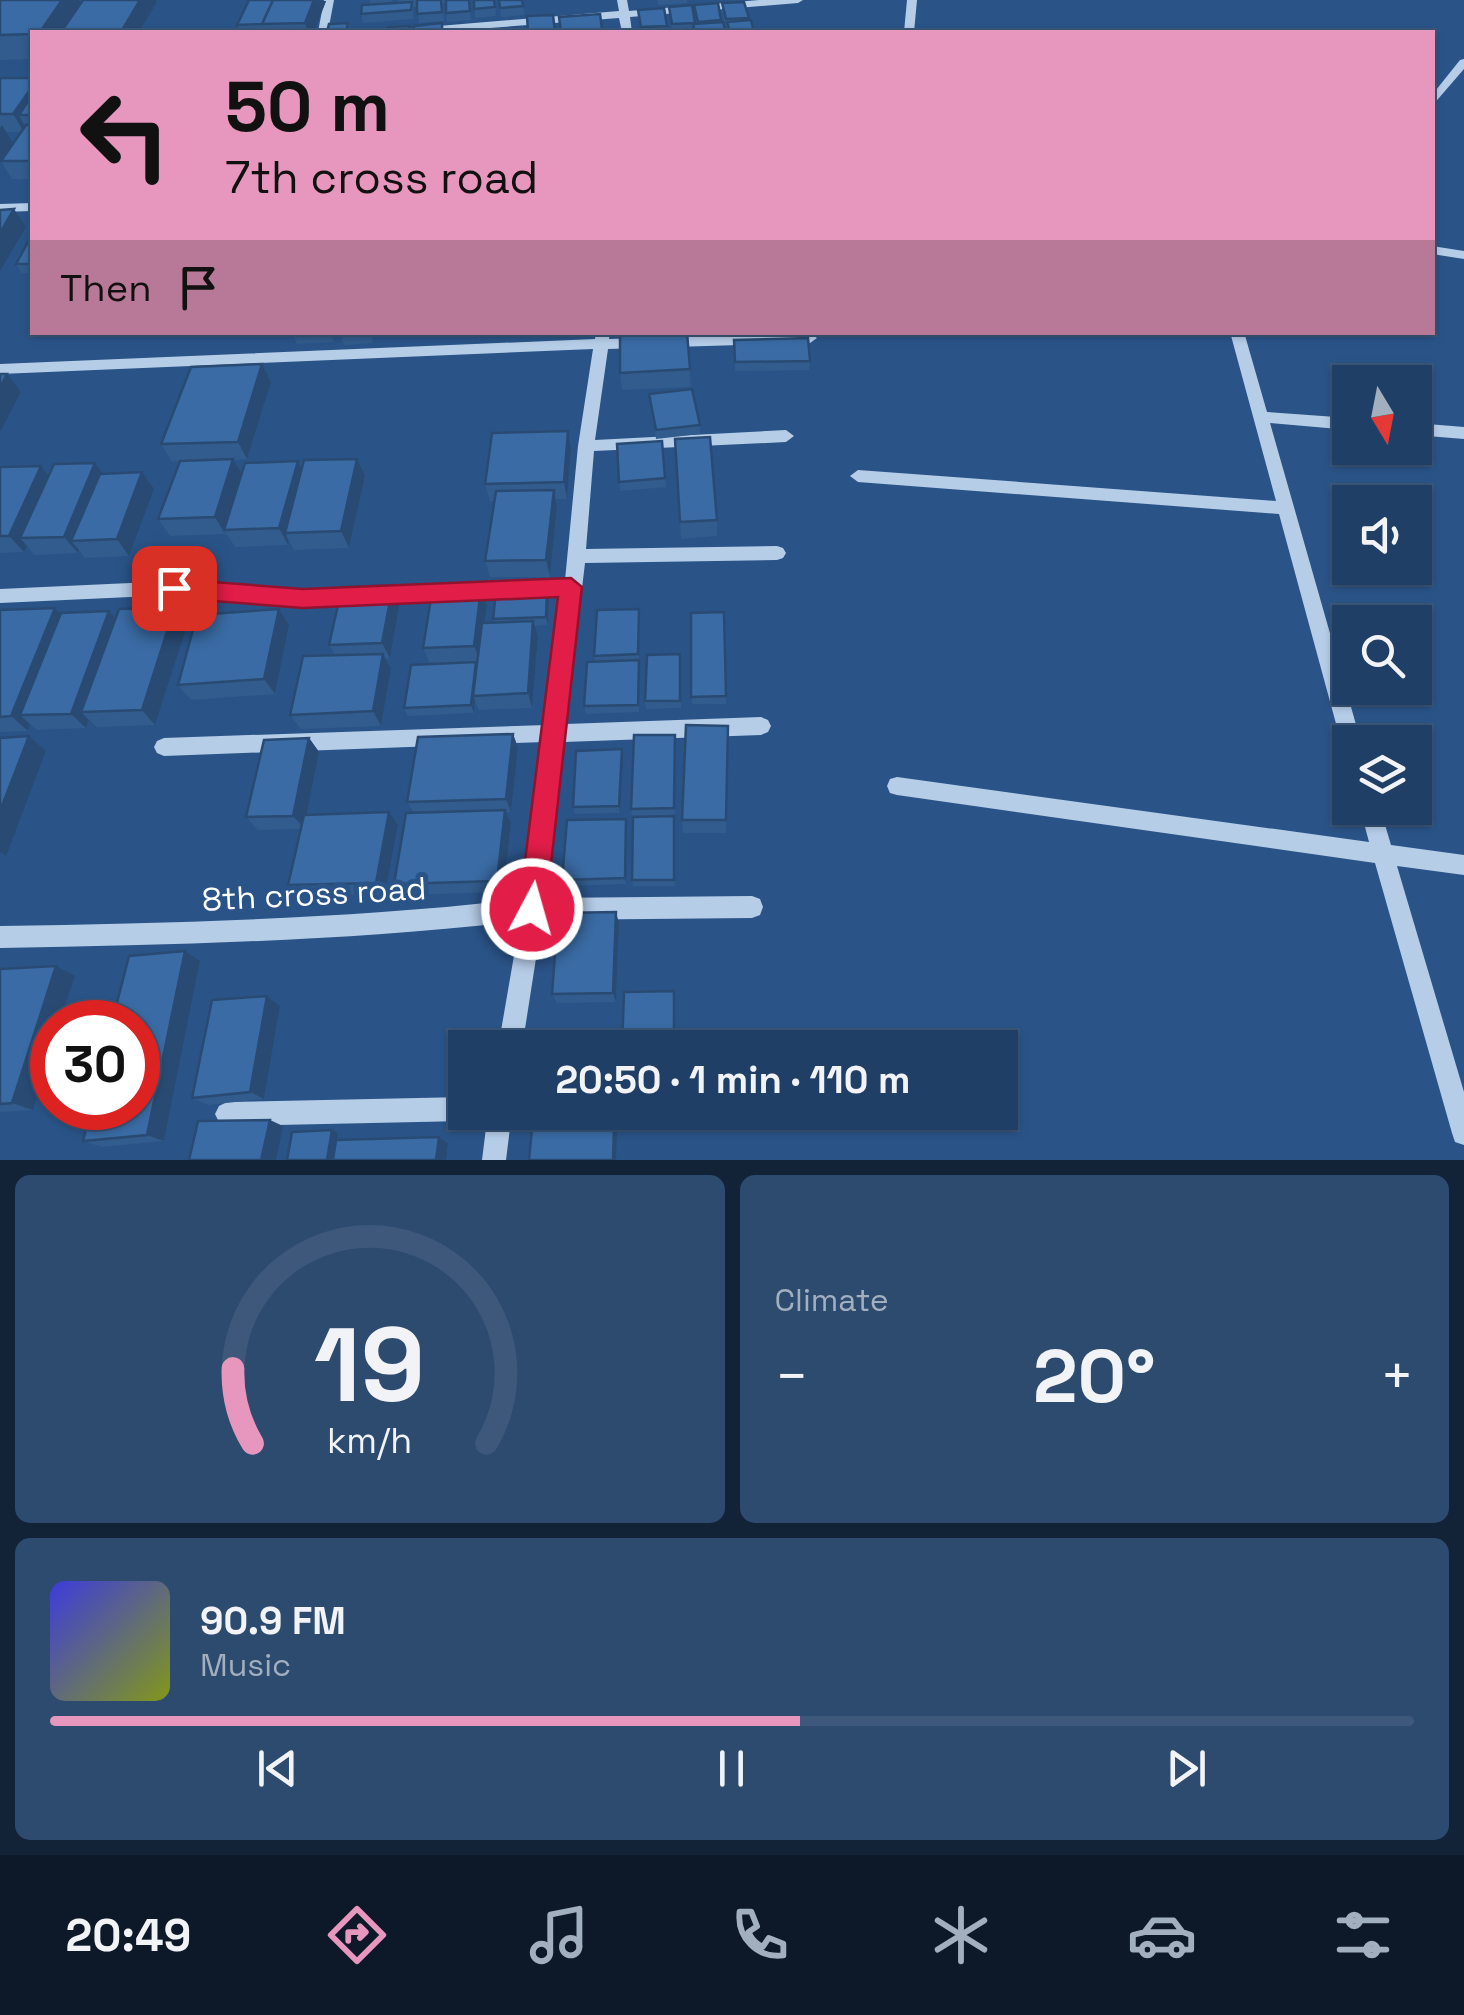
<!DOCTYPE html>
<html lang="en">
<head>
<meta charset="utf-8">
<style>
  body { margin:0; font-family:"Space Grotesk",sans-serif; background:#2d4a6f; color:#f1f3f6; height:100vh; display:flex; flex-direction:column; font-size:38px; white-space:nowrap }
  * { box-sizing:border-box; margin:0 }
  p { font-size:32px; color:#a2afbf }
  .icon { flex:none; width:55px; height:55px; fill:none; stroke:currentColor; stroke-width:2; stroke-linecap:round; stroke-linejoin:round }
  .map { position:relative; height:1160px; overflow:hidden }
  .drawer { display:flex; flex-direction:column; gap:15px; padding:15px; background:#122338; flex:1 }
  .drawer>* { flex:none }
  .hud { position:absolute; left:30px; top:30px; width:1405px; height:305px; border-radius:0px; box-shadow:0 2px 8px #0004,0 0 0 2px #3d587a; background:#e797bd; color:#111; overflow:hidden }
  .needle { width:65px; rotate:170deg }
  .buttons { position:absolute; left:1332px; top:365px; display:grid; gap:20px }
  .buttons a { display:grid; place-items:center; width:100px; height:100px; border-radius:0px; background:#203f66; box-shadow:0 2px 8px #0004,0 0 0 2px #3d587a; font-size:50px }
  .speed { position:absolute; left:30px; top:1000px; display:flex; gap:20px; font-size:50px; font-weight:700; text-align:center }
  .speed>* { display:grid; place-content:center; width:130px; height:130px; border-radius:50%; background:#203f66; box-shadow:0 2px 8px #0004,0 0 0 2px #3d587a; line-height:1 }
  .speed .limit { border:15px solid #d22; background:#fff; color:#111 }
  .pin { position:absolute; display:grid; place-items:center; width:85px; height:85px; color:#fff; margin:-42px; border-radius:20px; box-shadow:0 5px 15px #0006 }
  .me { position:absolute; width:110px; margin:-55px; rotate:6deg; stroke-linejoin:round; filter:drop-shadow(0 0 8px #0008) }
  .turn { display:flex; align-items:center; gap:35px; height:210px; padding:0 30px; font-size:45px }
  .turn .icon { width:130px; height:130px; stroke-width:2.5 }
  .turn b { display:block; font-size:70px; line-height:85px }
  .then { display:flex; align-items:center; height:95px; padding:0 30px; background:#0003; gap:20px; font-size:38px }
  .big { font-size:75px; font-weight:600; line-height:1.1 }
  .drawer .card { flex:1; display:flex; flex-direction:column; justify-content:center; gap:15px; min-width:0; padding:0 35px; border-radius:15px; background:#2d4a6f }
  .drawer .dial { align-items:center; gap:0 }
  .dial svg { height:260px; overflow:visible; fill:none; stroke:#3d587a; stroke-width:7; stroke-linecap:round; text-anchor:middle }
  .dial text { fill:#f1f3f6; stroke:none }
  .song { display:flex; align-items:center; gap:30px }
  .cover { width:120px; height:120px; border-radius:15px; background:linear-gradient(135deg,hsl(240 70% 55%),hsl(70 70% 35%)) }
  .played { height:10px; border-radius:5px; background:linear-gradient(90deg,#e797bd 55%,#3d587a 55%) }
  .keys { display:flex; justify-content:space-around; direction:ltr }
  .heat { display:flex; justify-content:space-between; align-items:center; font-size:55px; direction:ltr }
  .drawer .tiles { flex:1; display:grid; gap:15px; grid-template-columns:1fr 1fr }
  .card:last-child { grid-column:span 2 }
  .trip { position:absolute; left:448px; top:1030px; width:570px; height:100px; border-radius:0px; background:#203f66; box-shadow:0 2px 8px #0004,0 0 0 2px #3d587a; font-weight:600; line-height:100px; text-align:center }
  .menu { display:flex; height:160px; justify-content:space-around; align-items:center; background:#0d1929; color:#a2afbf }
  .menu .icon { width:70px; height:70px }
  .menu .current { color:#e797bd }
  .menu b { font-size:45px; color:#f1f3f6 }
  .map>svg:first-child { display:block }
</style>
</head>
<body>
<div class="map">
<svg width="1464" height="1160" viewBox="0 0 1464 1160">
  <rect width="100%" height="100%" fill="#2a5488"/>
  <g fill="none" stroke-linecap="round" stroke-linejoin="round">
    <path fill="#b6cde8" fill-rule="evenodd" d="M324 0H334L328 32H318Z
      M617 0H627L629 11 759 0H803L798 3 630 17 632 32H622L619 18 437 32H398L403 29 619 11Z
      M907 0H917L914 32H904Z
      M1464 59V69L1432 106V95L1460 60Z
      M32 203V211L0 212V204Z
      M1432 246 1464 251V259L1432 254Z
      M596 332H610L609 339 810 333 817 338 810 343 608 349 595 440 786 430 794 436 786 442 594 451 586 549 777 546 783 548 786 553 783 558 777 560 585 563 566 724 761 717 768 720 771 726 768 732 761 735 564 742 545 898 752 896 760 899 763 907 760 915 752 918 542 920 522 1048H498L520 921C347 941 174 945 0 948V926C175 923 349 919 523 899L544 742 164 756 157 753 154 747 157 741 164 738 546 725 563 594 303 605 174 595 0 603V589L174 581 303 591 565 580 578 446 593 349 0 374V364L595 339Z
      M1230 332H1244L1267 412 1350 418V430L1270 423 1361 742H1350V750L1344 748 1341 742 1279 514 858 482 850 476 858 470 1276 501Z
      M1415 423 1464 427V439L1415 435Z
      M897 777 1369 842 1360 808H1380L1391 845 1464 855V875L1397 866 1464 1092V1145L1455 1142 1452 1133 1375 863 897 795 890 793 887 786 890 779Z
      M465 1097V1112H476L473 1117 465 1121 227 1126 219 1122 215 1114 219 1106 227 1102Z
      M488 1112H512L506 1160H482Z"/>
  </g>
  <path fill="#325c8d" d="M0 0 81 3V0H156L157 2 139 32H32V59L0 60Z
    M370 0H392V3H399L398 0H470L471 20 447 22 446 3H443L444 21 419 23 417 7H413V19L363 23 361 14 370 5Z
    M474 0H495L496 16 475 18Z
    M499 0H523L524 15 501 17Z
    M658 0H687V3L658 5Z
    M326 1 314 32H240L237 25Z
    M718 3 722 22 726 32H672L669 7 692 5 695 24H697L694 5Z
    M722 3 749 18 754 32H727L722 12Z
    M638 10 667 26V32H641Z
    M600 14 602 32H561Z
    M0 78H32V179H12L1 161 21 132H7L0 161Z
    M32 242V273H22L16 264Z
    M292 332H334L333 342 297 344Z
    M374 332 372 343 344 345 341 336Z
    M531 332H570V335L532 338Z
    M687 332 691 387 622 390 620 373Z
    M734 340 810 361 809 370 735 371Z
    M262 364 271 382 247 459 233 460 241 474 298 461 302 469 365 476 349 548 294 550 289 541 288 545 235 547 226 533 225 534 170 536 158 519 179 461 172 462 161 444Z
    M649 394 700 425V434L656 439Z
    M675 439 717 520V536L681 539Z
    M571 449 567 499H556L557 507 550 577H490L485 561 494 501H490L485 484Z
    M41 466 49 475 103 473 154 489 129 556 85 558 79 550 78 553 34 555 27 546 24 552 0 553V467Z
    M665 478 666 487 620 491 619 482Z
    M393 585 400 601 390 658 386 659 391 669 381 726 301 729 290 715 335 655 329 645Z
    M549 598 548 625 534 626 538 637 532 708 479 710 475 702 474 713 408 716 404 708 430 664 423 648 487 605 485 623H494L493 619Z
    M175 607 188 623 155 725 97 727 89 720 86 728 37 730 30 724 28 731 0 732V610L60 614 109 611 116 619Z
    M639 609V712L586 714 584 706 595 661 594 656Z
    M724 612 726 704H692L691 613Z
    M289 625 275 694 191 700 178 685Z
    M681 662V708L646 709 645 701Z
    M728 726 726 833H683L682 820Z
    M513 734 518 748 511 812H506L511 823 503 892 403 895 394 884 414 813 407 802Z
    M675 735V815L632 816 631 809Z
    M309 738 319 752 307 814 398 825 385 894 299 897 288 885 301 829 258 830 246 817Z
    M623 757 620 813 575 814 573 807Z
    M674 816 675 886H633L632 880Z
    M626 819 627 825 626 884 565 886 562 880Z
    M619 923 616 1002 557 1003 552 994Z
    M200 961 164 1141 102 1147 83 1141Z
    M0 969 75 976 60 1022H52L33 1110 0 1112Z
    M267 996 280 1006 264 1099 208 1105 192 1098Z"/>
  <path fill="#294b73" d="M62 0H79L84 10 69 32H40Z
    M140 0H156L157 2 139 32H121Z
    M314 0 326 1 314 32H308L305 23Z
    M32 87V115H19L26 128 24 132 13 114Z
    M2 125 13 143 0 161V128Z
    M14 209 26 227 0 271V233Z
    M262 364 271 382 247 459 238 442Z
    M7 374 21 392 0 432V388Z
    M568 431 571 449 567 499 564 482Z
    M233 459 243 476 224 530 225 534 215 517Z
    M357 459 365 476 349 548 341 531Z
    M298 461 306 478 285 533 289 541 288 545 279 528Z
    M95 463 108 480 71 541 79 550 78 553 64 537Z
    M41 466 55 483 20 538 27 546 24 552 9 536Z
    M142 472 154 489 129 556 117 539Z
    M554 490 557 507 550 577 546 560Z
    M393 585 400 601 390 658 382 643Z
    M481 589 487 605 480 661 474 646Z
    M547 590 549 598 548 625 546 617Z
    M175 607 188 623 155 725 142 710Z
    M55 608 69 624 20 715 30 724 28 731 11 716Z
    M279 609 289 625 275 694 264 679Z
    M109 611 123 627 81 712 89 720 86 728 71 714Z
    M533 621 538 637 532 708 528 693Z
    M383 654 391 669 381 726 373 711Z
    M476 662 473 696 475 701 474 713 471 705Z
    M513 734 518 748 511 812 506 799Z
    M29 736 46 751 6 856 0 852V811Z
    M309 738 319 752 304 828 293 816Z
    M622 749 623 757 620 813 619 806Z
    M505 810 511 823 503 892 497 881Z
    M389 812 398 825 385 894 376 883Z
    M626 819 627 825 626 884 625 878Z
    M616 912 619 923 616 1002 613 993Z
    M185 951 200 961 164 1141 147 1135Z
    M56 966 75 976 60 1022H52V1047L33 1110 12 1103Z
    M267 996 280 1006 264 1099 250 1092Z
    M270 1120 283 1126 276 1160H261Z
    M614 1127 617 1133 616 1160H613Z
    M332 1130 338 1133 333 1160H327Z
    M439 1137 448 1143 446 1160H436Z"/>
  <path fill="#3a6ba4" stroke="#294b73" stroke-width="2.5" d="M0 0H62L40 32H32V34L0 35Z
    M83 0H140L121 32H61Z
    M249 0H273L262 24 237 25Z
    M273 0H314L305 23 262 24Z
    M417 0H441L442 12 417 14Z
    M446 0H469L470 11 446 13Z
    M474 0H494L495 7 474 9Z
    M499 0H522L523 6 500 8Z
    M412 2 411 10 361 14 362 5Z
    M744 2 749 18 726 19 722 3Z
    M718 3 721 20 698 22 694 5Z
    M692 5 695 23 672 24 669 7Z
    M664 8 667 26 641 27 638 10Z
    M600 14 602 29 561 32 559 17Z
    M553 15 555 32H528L527 16Z
    M751 20 754 32H730L727 22Z
    M723 22 726 32H695L693 24Z
    M348 23 346 32H327L329 24Z
    M442 23V32H413L414 26Z
    M410 26 409 32H387L388 27Z
    M0 78H32V87L13 114H0Z
    M32 95V115H19Z
    M32 124V161H1L26 125Z
    M14 209 0 233V210Z
    M28 242H32V264H16Z
    M341 332H369V334L341 336Z
    M687 332 690 369 620 373V336Z
    M808 338 810 361 735 362 734 340Z
    M262 364 238 442 161 444 191 367Z
    M0 374H7L0 388Z
    M692 389 700 425 656 430 649 394Z
    M568 431 564 482 485 484 492 433Z
    M710 437 717 520 680 522 675 439Z
    M662 441 665 478 619 482 617 444Z
    M233 459 215 517 158 519 180 461Z
    M357 459 341 531 285 533 304 460Z
    M298 461 279 528 224 530 245 463Z
    M95 463 64 537 20 538 54 464Z
    M41 466 9 536H0V467Z
    M142 472 117 539 71 541 100 474Z
    M554 490 546 560 485 561 496 491Z
    M393 585 382 643 329 645 342 587Z
    M481 589 474 646 423 648 432 592Z
    M547 590 546 617 493 619 496 591Z
    M175 607 142 710 81 712 119 609Z
    M55 608 11 716 0 717V610Z
    M279 609 264 679 178 685 197 615Z
    M639 609 638 654 594 656 597 610Z
    M109 611 71 714 20 715 61 613Z
    M724 612 726 696 691 697V613Z
    M533 621 528 693 473 696 482 623Z
    M383 654 373 711 290 715 303 656Z
    M680 654V701H645L647 655Z
    M639 660 638 705 584 706 587 662Z
    M476 662 471 705 404 708 411 665Z
    M686 725 728 726 726 820H682Z
    M513 734 506 799 407 802 418 737Z
    M634 735H675L674 808 631 809Z
    M29 736 0 811V738Z
    M309 738 293 816 246 817 264 740Z
    M622 749 619 806 573 807 576 751Z
    M505 810 497 881 394 884 406 813Z
    M389 812 376 883 288 885 304 815Z
    M674 816V880H632L633 817Z
    M626 819 625 878 562 880 567 820Z
    M616 912 613 993 552 994 558 913Z
    M185 951 147 1135 83 1141 91 1108H138V1022H112L129 956Z
    M56 966 12 1103 0 1104V969Z
    M674 991V1048H622L624 992Z
    M267 996 250 1092 192 1098 212 1000Z
    M270 1120 261 1160H189L198 1121Z
    M614 1127 613 1160H529L532 1129Z
    M332 1130 327 1160H287L292 1132Z
    M439 1137 436 1160H333L336 1140Z"/>
  <path fill="#e11d48" stroke="#92132f" stroke-width="2.5" d="M571 578 582 587 546 909 542 919 532 923 523 919 519 909 558 597 303 608 174 598 162 588 174 579 303 589Z"/>
  <g text-anchor="middle" stroke-width="10" stroke-linejoin="round" paint-order="stroke">
    <g font-size="32" fill="#fff" stroke="#2a5488">
      <text transform="translate(314 894) rotate(-3)" y="11">8th cross road</text>
    </g>
  </g>
</svg>
<div class="buttons">
<a><svg class="needle" viewBox="-14 -14 28 28"><path d="M0-13l5 13h-10z" fill="#e53935"/><path d="M0 13l5-13h-10z" fill="#a2afbf"/></svg></a>
<a><svg class="icon" aria-label="sound" viewBox="0 0 24 24"><path d="M4 9h4l5-4v14l-5-4H4zM17 9q2 3 0 6"/></svg></a>
<a><svg class="icon" aria-label="search" viewBox="0 0 24 24"><circle cx="10" cy="10" r="6"/><path d="M15 15l6 6"/></svg></a>
<a><svg class="icon" aria-label="layers" viewBox="0 0 24 24"><path d="M12 4l9 5-9 5-9-5zM3 14l9 5 9-5"/></svg></a>
</div>
<div class="speed"><div class="limit">30</div></div>
<div class="pin" style="left:174px;top:588px;background:#d93025"><svg class="icon" aria-label="arrive" viewBox="0 0 24 24"><path d="M6 21V4h12l-3 4 3 4H6"/></svg></div>
<svg class="me" style="left:532px;top:909px" viewBox="-20 -20 40 40"><circle r="17" fill="#e11d48" stroke="#fff" stroke-width="3"/><path d="M0-11L8 9 0 5-8 9z" fill="#fff"/></svg>
<div class="trip">20:50 · 1 min · 110 m</div>
<div class="hud">
<div class="turn"><svg class="icon" aria-label="left" viewBox="0 0 24 24"><path d="M17 20v-9H6M10 6l-5 5 5 5"/></svg><div><b>50 m</b>7th cross road</div></div>
<div class="then">Then<svg class="icon" aria-label="arrive" viewBox="0 0 24 24"><path d="M6 21V4h12l-3 4 3 4H6"/></svg></div>
</div>
</div>
<section class="drawer">
<div class="tiles">
<div class="card dial"><svg viewBox="0 0 100 80">
<path d="M14 69A42 42 0 1 1 86 69"/>
<path d="M14 69A42 42 0 0 1 8 46" stroke="#e797bd"/>
<text x="50" y="56" font-size="32" font-weight="700">19</text>
<text x="50" y="72" font-size="11">km/h</text>
</svg></div>
<div class="card"><p>Climate</p>
<div class="heat"><a>−</a><b class="big">20°</b><a>+</a></div>
</div>
<div class="card">
<div class="song"><i class="cover"></i><div><b>90.9 FM</b><p>Music</p></div></div>
<div class="played"></div>
<div class="keys"><svg class="icon" aria-label="previous" viewBox="0 0 24 24"><path d="M18 5L8 12l10 7zM5 5v14"/></svg><svg class="icon" aria-label="pause" viewBox="0 0 24 24"><path d="M8 5v14M16 5v14"/></svg><svg class="icon" aria-label="next" viewBox="0 0 24 24"><path d="M6 5l10 7-10 7zM19 5v14"/></svg></div>
</div>
</div>
</section>
<nav class="menu">
<b>20:49</b>
<svg class="icon current" aria-label="directions" viewBox="0 0 24 24"><path d="M12 3l9 9-9 9-9-9zM9 14v-3h6M13 9l2 2-2 2"/></svg>
<svg class="icon" aria-label="music" viewBox="0 0 24 24"><path d="M9 18V5l10-2v13"/><circle cx="6" cy="18" r="3"/><circle cx="16" cy="16" r="3"/></svg>
<svg class="icon" aria-label="phone" viewBox="0 0 24 24"><path d="M5 4h4l2 5-3 2q2 4 5 5l2-3 5 2v4C11 20 4 13 5 4z"/></svg>
<svg class="icon" aria-label="climate" viewBox="0 0 24 24"><path d="M12 3v18M4 7l16 10M4 17L20 7"/></svg>
<svg class="icon" aria-label="car" viewBox="0 0 24 24"><path d="M5 17H2v-5l4-1 3-4h7l3 4 3 1v5h-3M9 17h6M6 11h13"/><circle cx="7" cy="17" r="2"/><circle cx="17" cy="17" r="2"/></svg>
<svg class="icon" aria-label="filters" viewBox="0 0 24 24"><path d="M4 7h16M4 17h16"/><circle cx="9" cy="7" r="2"/><circle cx="15" cy="17" r="2"/></svg>
</nav>
</body>
</html>
